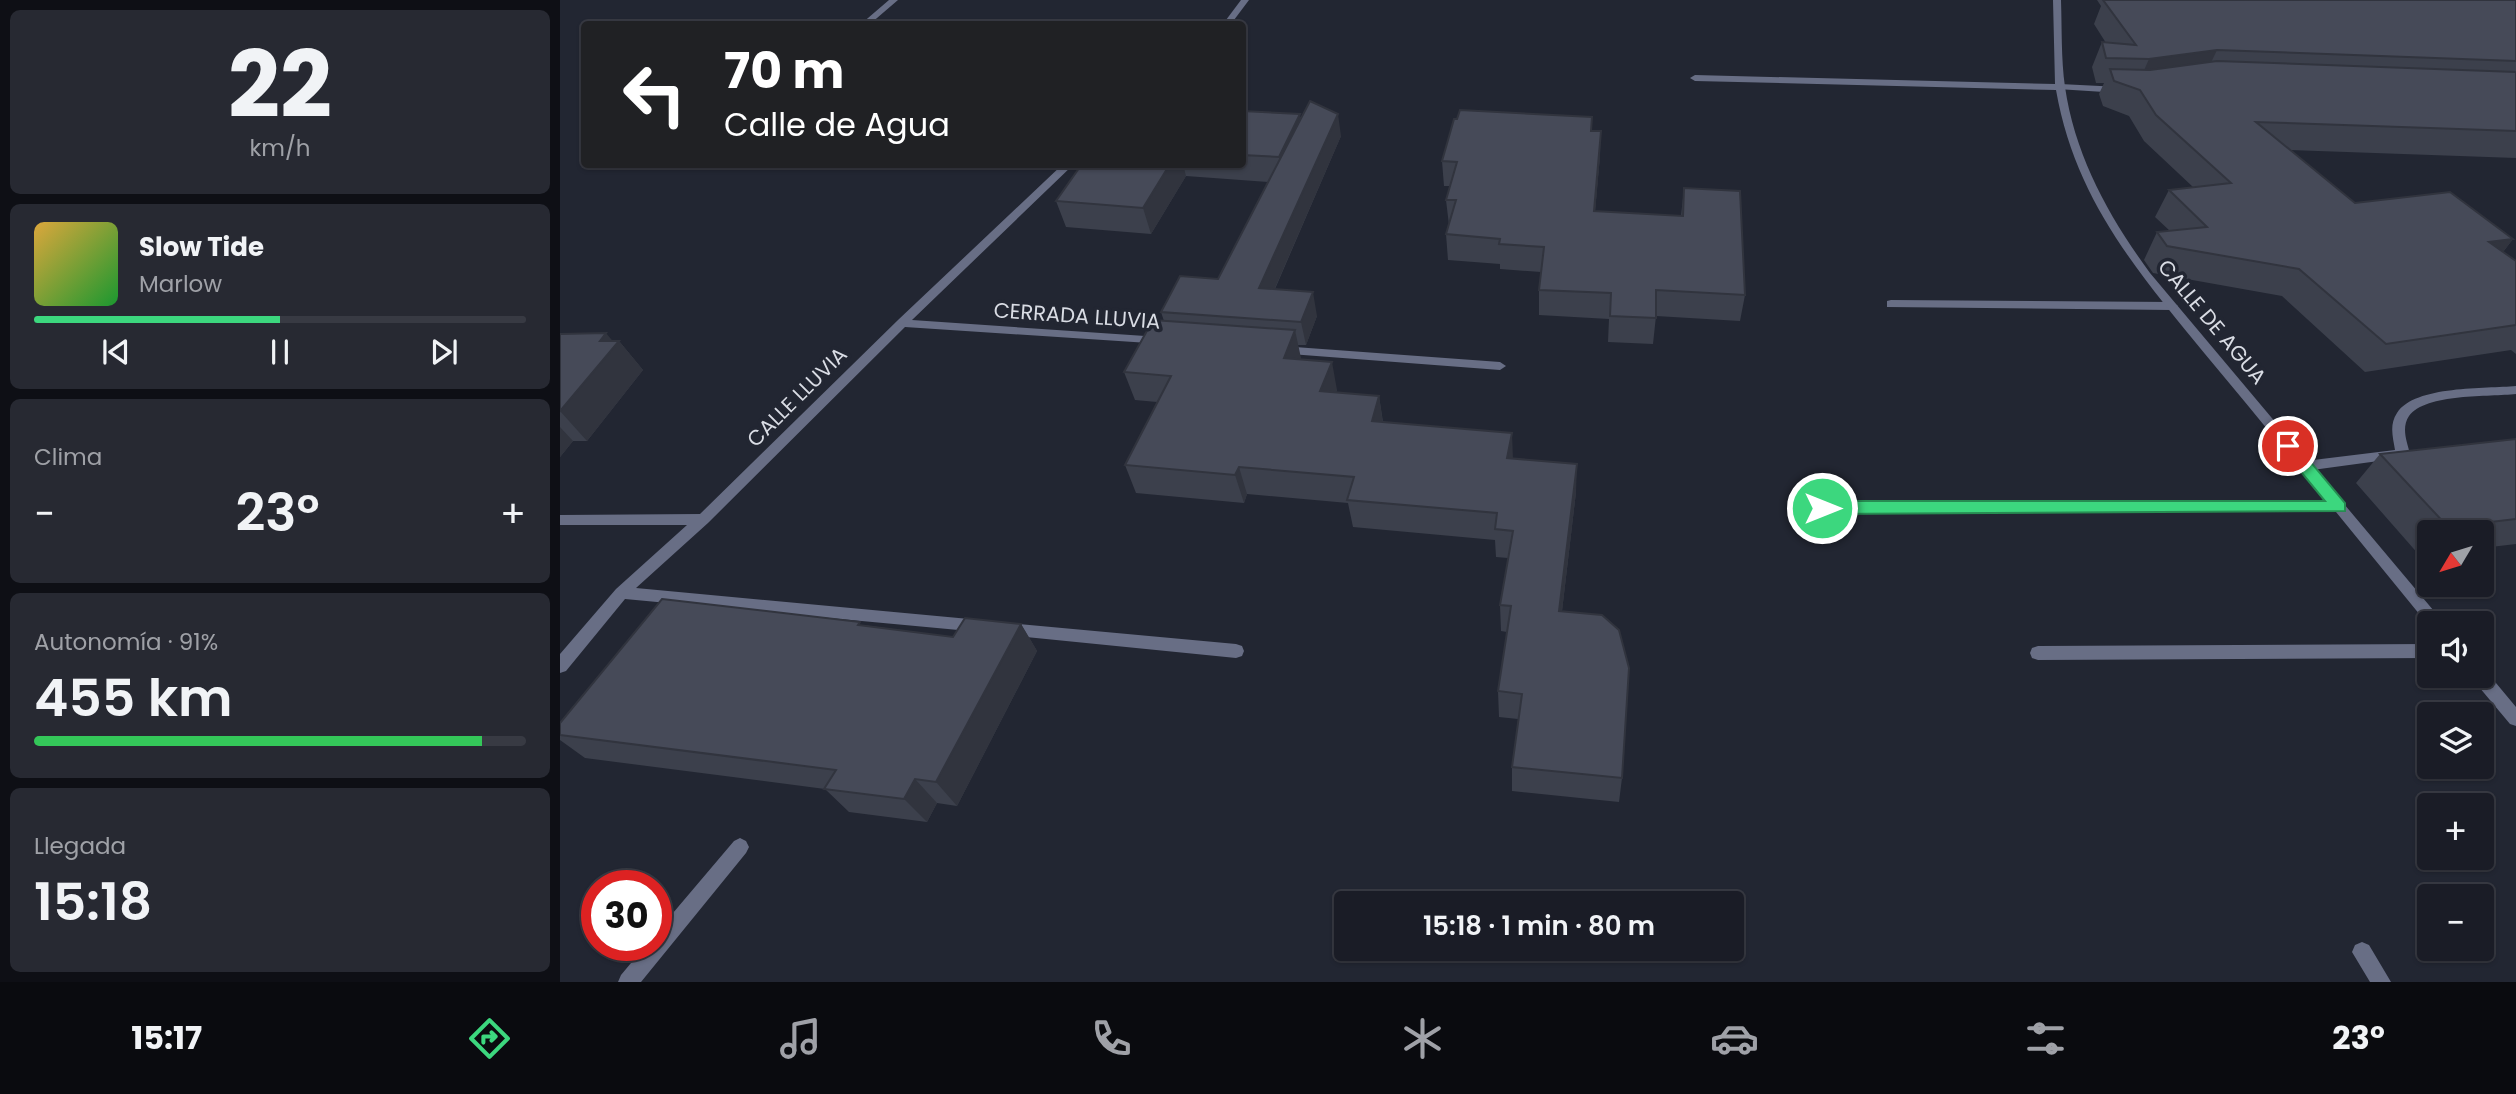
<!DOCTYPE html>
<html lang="es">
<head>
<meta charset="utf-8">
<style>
  body { margin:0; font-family:Poppins,sans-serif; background:#272932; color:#f1f3f6; height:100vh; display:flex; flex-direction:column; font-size:26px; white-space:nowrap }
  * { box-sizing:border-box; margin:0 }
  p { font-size:23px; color:#9fa1a7 }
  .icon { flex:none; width:38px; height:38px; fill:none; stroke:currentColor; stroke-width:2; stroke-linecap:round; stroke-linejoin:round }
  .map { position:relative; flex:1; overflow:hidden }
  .drawer { display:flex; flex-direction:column; gap:10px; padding:10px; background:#0e0f15; width:560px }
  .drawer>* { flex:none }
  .banner { position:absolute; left:21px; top:21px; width:665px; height:147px; border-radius:7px; box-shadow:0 2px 5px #0004,0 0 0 2px #383a43; background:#202124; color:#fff; overflow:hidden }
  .needle { width:46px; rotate:232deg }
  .controls { position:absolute; left:1857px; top:520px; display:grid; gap:14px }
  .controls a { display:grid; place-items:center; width:77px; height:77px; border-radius:7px; background:#1a1c26; box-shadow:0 2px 5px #0004,0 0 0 2px #383a43; font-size:35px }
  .speed { position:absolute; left:21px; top:870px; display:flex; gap:14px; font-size:35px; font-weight:700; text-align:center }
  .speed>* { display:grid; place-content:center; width:91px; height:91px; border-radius:50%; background:#1a1c26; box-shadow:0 2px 5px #0004,0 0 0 2px #383a43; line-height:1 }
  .speed .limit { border:10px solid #d22; background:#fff; color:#111 }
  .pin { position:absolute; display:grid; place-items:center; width:60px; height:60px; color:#fff; margin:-30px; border:4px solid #fff; border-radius:50%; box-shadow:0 2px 7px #0007 }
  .me { position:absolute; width:77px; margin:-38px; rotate:90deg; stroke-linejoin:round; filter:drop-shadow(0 0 5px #0008) }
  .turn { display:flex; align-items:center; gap:24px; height:147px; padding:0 28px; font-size:32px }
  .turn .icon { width:91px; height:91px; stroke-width:2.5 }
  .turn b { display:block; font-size:49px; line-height:60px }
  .big { font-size:52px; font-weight:600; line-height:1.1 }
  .drawer .card { flex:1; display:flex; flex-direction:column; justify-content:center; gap:10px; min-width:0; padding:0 24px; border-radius:10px; background:#272932 }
  .drawer .dial { align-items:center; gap:0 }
  .dial b { font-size:91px; line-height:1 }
  .song { display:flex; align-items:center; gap:21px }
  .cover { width:84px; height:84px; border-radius:10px; background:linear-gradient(135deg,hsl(40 70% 55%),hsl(130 70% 35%)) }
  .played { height:7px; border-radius:4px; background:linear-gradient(90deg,#3cd77e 50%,#383a43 50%) }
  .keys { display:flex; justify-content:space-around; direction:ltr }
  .heat { display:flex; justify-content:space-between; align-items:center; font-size:38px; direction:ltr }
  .charge { height:10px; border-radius:5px; background:linear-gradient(90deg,#34c759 91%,#383a43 0) }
  .trip { position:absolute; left:774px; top:891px; width:410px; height:70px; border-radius:7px; background:#1a1c26; box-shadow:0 2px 5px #0004,0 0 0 2px #383a43; font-weight:600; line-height:70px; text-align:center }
  .tab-bar { display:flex; height:112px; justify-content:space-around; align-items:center; background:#0a0b0f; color:#9fa1a7 }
  .tab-bar .icon { width:49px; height:49px }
  .tab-bar .current { color:#3cd77e }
  .tab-bar b { font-size:32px; color:#f1f3f6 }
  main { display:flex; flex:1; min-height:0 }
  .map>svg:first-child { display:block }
</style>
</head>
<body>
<main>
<section class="drawer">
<div class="card dial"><b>22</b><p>km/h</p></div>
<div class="card">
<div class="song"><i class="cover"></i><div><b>Slow Tide</b><p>Marlow</p></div></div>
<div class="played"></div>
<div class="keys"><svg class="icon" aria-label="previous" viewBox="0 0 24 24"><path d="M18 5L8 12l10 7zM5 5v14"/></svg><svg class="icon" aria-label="pause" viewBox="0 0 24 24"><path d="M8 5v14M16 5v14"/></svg><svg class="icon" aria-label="next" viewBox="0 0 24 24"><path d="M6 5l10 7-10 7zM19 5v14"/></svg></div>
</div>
<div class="card"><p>Clima</p>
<div class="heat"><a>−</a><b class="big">23°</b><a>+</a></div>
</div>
<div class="card"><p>Autonomía · 91%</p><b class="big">455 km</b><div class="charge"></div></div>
<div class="card"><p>Llegada</p><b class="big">15:18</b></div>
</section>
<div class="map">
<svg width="1956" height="982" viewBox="0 0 1956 982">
  <rect width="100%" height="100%" fill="#222632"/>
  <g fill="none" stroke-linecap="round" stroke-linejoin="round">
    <path fill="#686e85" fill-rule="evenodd" d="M1500 84 1560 87 1565 90 1560 93 1497 89V85Z
      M1331 300 1612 302 1618 306 1612 310 1327 307V301Z
      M1956 386V394C1930 397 1866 393 1849 416 1841 428 1847 442 1850 454L1848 457 1745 471 1738 466 1745 461 1835 450C1833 437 1829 425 1837 413 1855 385 1926 389 1956 386Z"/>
    <path fill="#686e85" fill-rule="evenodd" d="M329 0H338L310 24H301Z
      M681 0H689L671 24H663Z
      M1493 0H1501C1502 29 1501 58 1505 87 1515 156 1549 217 1590 273L1884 623H1869V626L1776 512H1257L1255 508 1257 504 1262 503 1767 502C1726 452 1686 403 1645 354 1577 271 1515 199 1496 90L1135 81 1130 78 1135 75 1495 84Z
      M503 164H514L352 320 600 337 606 341 604 344 345 327 148 523 76 588 420 620 426 621 428 626 426 631 420 632 65 599 6 671 0 673V654L56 589 127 525H0V515L140 514 338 320Z
      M721 346 940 362 946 366 940 370 717 353 715 350 717 347Z
      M447 623 676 644 682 646 684 651 682 656 676 658 447 635 441 634 439 629 441 624Z
      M1869 644V658L1478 660 1472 658 1470 653 1472 648 1478 646Z
      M1922 670 1926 671 1956 707V726L1950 724 1914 681 1912 676H1922Z
      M180 838 186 841 189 847 186 853 81 982H58L61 975 86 945H96V933L174 841Z
      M1802 942 1809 945 1831 982H1810L1792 952 1795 945Z"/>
  </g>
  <path fill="#3c404c" d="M1537 0H1956V158L1730 150 1795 203 1953 239 1943 252 1956 261V354L1951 350 1805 372 1722 296 1593 273 1584 260 1597 232 1610 231 1595 217 1609 190 1633 187 1584 141 1569 116 1543 106 1539 94 1544 83H1536L1532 67 1542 42 1546 43 1534 24 1541 6Z
    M682 111 741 117 781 136 715 289 757 316 746 345H738L740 359 777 390 776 392 819 396 823 422 953 459 1016 492 1002 611 1062 778 1059 802 952 791V767L958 719 939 717 938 691 947 632 941 631 940 605 948 558 936 557 935 540 793 527 788 503 687 494 684 503 576 493 565 465 597 402 575 400 564 372 604 321 601 312 658 279 708 182 626 176 591 234 506 227 496 201 522 164H682Z
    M1032 117V131L1040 156 1035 211 1121 216 1124 188 1185 295 1180 321 1096 316 1093 344 1048 342 1049 319 979 315V290L981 272 940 269V264L888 260 886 234 889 225 886 200 890 186H884L882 161Z
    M0 334 59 341 83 370 27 441H13L0 457Z
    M1956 439V544L1922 548V532H1869V554L1860 556 1796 483 1820 454Z
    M461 624 477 651 397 806 377 803 367 822 289 812 265 789 25 758 0 740V723L303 625 393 637Z"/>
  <path fill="#31343e" d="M1657 50 1645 75 1578 84 1589 59Z
    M740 114 745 139 724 183 719 157Z
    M778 114 781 136 705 311 699 288Z
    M1041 131 1040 156 1033 237 1034 211Z
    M610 164H623L626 176 591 234 583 208Z
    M1953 239 1932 266 1929 242Z
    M753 292 757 316 746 345 741 322Z
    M735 330 741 358 730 386 724 358Z
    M46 333 56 345 59 341 83 370 27 441 0 411 40 341Z
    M772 362 777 390 766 419 760 391Z
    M819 396 823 424 812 421Z
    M0 427 13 441 0 457Z
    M952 433 953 460 947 458Z
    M1017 464 1016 492 999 637V611Z
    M679 467 687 494 684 503 675 475Z
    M461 624 477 651 397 806 376 782Z
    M355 779 377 803 367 822 344 799Z"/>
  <path fill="#464a58" stroke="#31343e" stroke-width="2" d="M1543 0H1956V61L1657 50 1589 59 1546 58 1542 42 1576 45Z
    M1657 61 1956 72V131L1696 122 1795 203 1890 192 1953 239 1929 242 1956 261V325L1826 344 1739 269 1607 246 1597 232 1647 227 1609 190 1671 183 1596 115 1580 90 1554 81 1550 69 1590 70Z
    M750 101 778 114 699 288 753 292 741 322 601 312 620 276 658 279Z
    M900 110 1032 117 1031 131H1041L1034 211 1123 216 1124 188 1180 191 1185 295 1096 290V318L1050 316 1051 293 979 290 984 247 939 244 940 239 886 234 896 200H886L897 162 882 161 894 119H897Z
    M682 111 740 114 719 157 682 155Z
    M522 164H610L583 208 496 201Z
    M593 320 735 330 724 358 772 362 760 391 819 396 812 421 952 433 947 458 1017 464 999 611 1042 615 1059 630 1069 668 1062 778 952 767 962 694 938 691 951 606 940 605 953 531 935 529 937 513 787 500 794 477 679 467 675 475 565 465 611 376 564 372Z
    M46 333 40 341H59L0 411V334Z
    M1956 439V519L1888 527 1820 454Z
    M102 599 300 622 298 625 393 637 405 618 461 624 376 782 355 779 344 799 264 789 276 770 0 735V723Z"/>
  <path fill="#3cd77e" stroke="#278c52" stroke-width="2" d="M1728 440 1734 442 1785 503V511L1262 514 1254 508 1262 501H1765L1723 450 1721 446Z"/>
  <g text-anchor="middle" stroke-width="7" stroke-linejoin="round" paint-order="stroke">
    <g font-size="21" fill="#d9dce4" stroke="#222632">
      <text transform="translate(517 316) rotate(4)" y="7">CERRADA LLUVIA</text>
      <text transform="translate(1652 322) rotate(50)" y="7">CALLE DE AGUA</text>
      <text transform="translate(237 397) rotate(-45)" y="7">CALLE LLUVIA</text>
    </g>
  </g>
</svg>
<div class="controls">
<a><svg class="needle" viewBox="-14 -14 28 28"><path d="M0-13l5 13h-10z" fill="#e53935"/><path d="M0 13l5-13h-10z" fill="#9fa1a7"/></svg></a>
<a><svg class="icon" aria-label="sound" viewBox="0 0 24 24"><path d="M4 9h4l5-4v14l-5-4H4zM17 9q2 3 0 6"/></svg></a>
<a><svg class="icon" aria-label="layers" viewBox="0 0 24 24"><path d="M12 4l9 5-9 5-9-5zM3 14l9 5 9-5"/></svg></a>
<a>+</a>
<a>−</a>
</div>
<div class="speed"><div class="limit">30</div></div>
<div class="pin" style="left:1728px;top:446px;background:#d93025"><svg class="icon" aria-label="arrive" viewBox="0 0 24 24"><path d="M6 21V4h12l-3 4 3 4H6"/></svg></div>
<svg class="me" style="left:1262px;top:508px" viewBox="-20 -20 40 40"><circle r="17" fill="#3cd77e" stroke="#fff" stroke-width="3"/><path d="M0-11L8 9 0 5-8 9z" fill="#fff"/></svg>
<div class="trip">15:18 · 1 min · 80 m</div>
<div class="banner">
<div class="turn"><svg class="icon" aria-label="left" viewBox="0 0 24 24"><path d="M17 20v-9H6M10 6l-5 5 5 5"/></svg><div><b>70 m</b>Calle de Agua</div></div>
</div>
</div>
</main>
<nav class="tab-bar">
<b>15:17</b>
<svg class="icon current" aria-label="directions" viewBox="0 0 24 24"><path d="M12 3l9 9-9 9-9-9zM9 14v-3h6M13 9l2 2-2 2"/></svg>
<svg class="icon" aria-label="music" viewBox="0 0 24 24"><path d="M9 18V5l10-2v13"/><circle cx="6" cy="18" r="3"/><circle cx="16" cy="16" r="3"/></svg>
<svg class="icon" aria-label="phone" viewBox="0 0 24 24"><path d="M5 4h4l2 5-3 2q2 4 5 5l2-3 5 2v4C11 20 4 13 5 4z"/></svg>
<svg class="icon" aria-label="climate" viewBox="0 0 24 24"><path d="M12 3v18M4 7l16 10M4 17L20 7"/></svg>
<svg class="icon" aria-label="car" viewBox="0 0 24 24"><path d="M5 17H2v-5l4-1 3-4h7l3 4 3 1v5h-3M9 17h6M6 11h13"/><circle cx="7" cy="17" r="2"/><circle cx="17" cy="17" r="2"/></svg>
<svg class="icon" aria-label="filters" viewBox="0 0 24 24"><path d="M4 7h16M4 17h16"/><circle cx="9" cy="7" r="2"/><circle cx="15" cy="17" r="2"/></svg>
<b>23°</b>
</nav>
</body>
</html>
